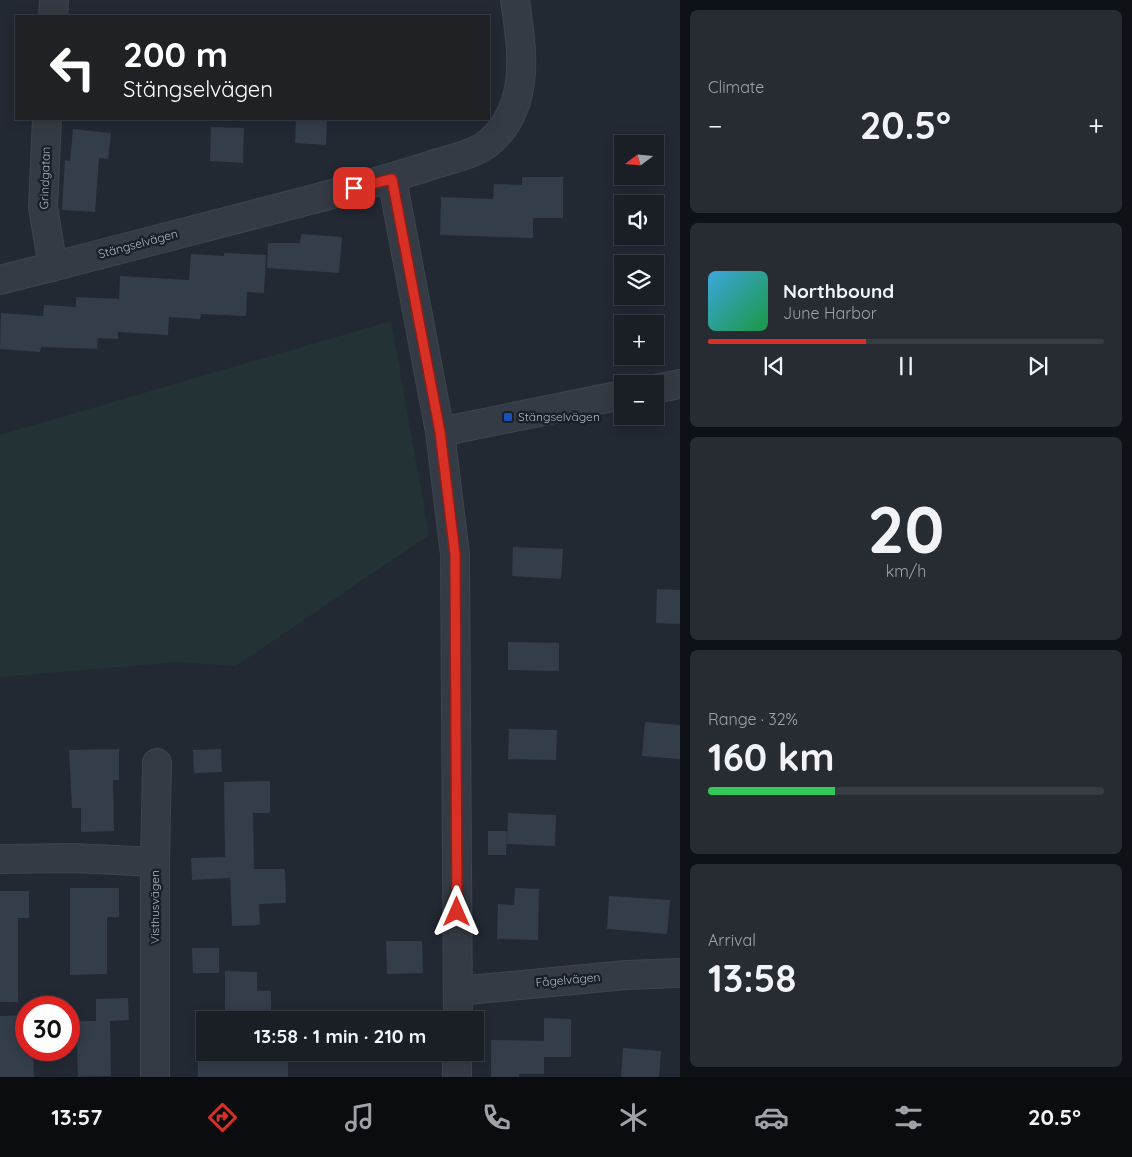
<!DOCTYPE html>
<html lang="en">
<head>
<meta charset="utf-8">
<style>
  body { margin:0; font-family:Quicksand,sans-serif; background:#272c32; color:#f1f3f6; height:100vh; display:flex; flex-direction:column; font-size:19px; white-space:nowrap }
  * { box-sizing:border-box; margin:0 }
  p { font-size:16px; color:#9fa2a7 }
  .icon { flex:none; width:28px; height:28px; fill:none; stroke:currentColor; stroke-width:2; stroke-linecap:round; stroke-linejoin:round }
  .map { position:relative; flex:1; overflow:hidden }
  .drawer { display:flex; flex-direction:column; gap:10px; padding:10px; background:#0e1115; width:452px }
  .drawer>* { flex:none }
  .top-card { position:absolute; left:15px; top:15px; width:475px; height:105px; border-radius:0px; box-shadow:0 2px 12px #0003,0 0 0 1px #383d43; background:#202124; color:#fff; overflow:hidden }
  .needle { width:32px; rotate:254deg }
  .buttons { position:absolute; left:614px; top:135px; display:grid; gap:10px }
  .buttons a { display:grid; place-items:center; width:50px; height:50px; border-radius:0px; background:#1a1f26; box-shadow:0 2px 12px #0003,0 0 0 1px #383d43; font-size:25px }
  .speed { position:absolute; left:15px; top:996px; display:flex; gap:10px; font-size:25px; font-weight:700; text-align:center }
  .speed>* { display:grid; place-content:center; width:65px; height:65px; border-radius:50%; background:#1a1f26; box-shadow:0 2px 12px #0003,0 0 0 1px #383d43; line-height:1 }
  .speed .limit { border:8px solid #d22; background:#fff; color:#111 }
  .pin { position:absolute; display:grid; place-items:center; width:42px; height:42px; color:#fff; margin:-21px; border-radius:10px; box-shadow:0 2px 8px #0006 }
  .me { position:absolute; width:55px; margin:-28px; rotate:0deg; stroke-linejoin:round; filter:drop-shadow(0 0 4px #0008) }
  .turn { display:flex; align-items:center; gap:18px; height:105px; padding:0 25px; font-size:22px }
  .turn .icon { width:65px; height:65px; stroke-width:2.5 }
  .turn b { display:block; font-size:35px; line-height:42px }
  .big { font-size:38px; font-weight:700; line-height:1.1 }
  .drawer .tile { flex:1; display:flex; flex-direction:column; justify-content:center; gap:8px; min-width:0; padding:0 18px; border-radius:8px; background:#272c32 }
  .drawer .dial { align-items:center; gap:0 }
  .dial b { font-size:65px; line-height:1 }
  .song { display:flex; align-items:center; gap:15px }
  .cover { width:60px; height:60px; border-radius:8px; background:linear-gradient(135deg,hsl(200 70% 55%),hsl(140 70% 35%)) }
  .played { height:5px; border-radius:2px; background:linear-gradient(90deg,#d93025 40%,#383d43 40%) }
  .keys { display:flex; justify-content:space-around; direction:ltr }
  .heat { display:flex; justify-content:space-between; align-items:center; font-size:28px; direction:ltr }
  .charge { height:8px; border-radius:4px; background:linear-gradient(90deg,#34c759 32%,#383d43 0) }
  .trip { position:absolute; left:196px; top:1011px; width:288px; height:50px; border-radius:0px; background:#1a1f26; box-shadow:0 2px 12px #0003,0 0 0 1px #383d43; font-weight:700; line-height:50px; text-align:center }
  .tabs { display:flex; height:80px; justify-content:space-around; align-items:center; background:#0a0c0f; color:#9fa2a7 }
  .tabs .icon { width:35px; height:35px }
  .tabs .selected { color:#d93025 }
  .tabs b { font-size:22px; color:#f1f3f6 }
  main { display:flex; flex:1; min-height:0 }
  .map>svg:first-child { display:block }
</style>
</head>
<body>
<main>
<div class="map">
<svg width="680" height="1077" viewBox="0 0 680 1077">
  <rect width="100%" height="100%" fill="#222933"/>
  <path fill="#233335" d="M391 321 429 535 236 666 178 662 0 677V435Z"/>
  <path fill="#343d4a" d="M296 119H327L326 145 295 143Z
    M211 127 244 128 243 163 210 161Z
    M73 129 111 133 108 159 99 158 95 212 62 210 65 160 70 161Z
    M522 177H563V218H533V238L440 235 441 197 493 199 494 184 522 185Z
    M301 234 342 237 339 273 267 268 268 243H300Z
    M224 253 266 255 264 293 247 292 246 316 201 314 200 319 169 317 168 335 118 332V339L98 338 97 349 41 347 40 352 0 349 1 313 43 316 44 305 76 307V297L119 299 120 276 189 280 191 254 224 256Z
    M513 547 563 549 561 579 512 576Z
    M657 589 680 590V624L656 623Z
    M508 642 559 643V671L508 670Z
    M645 722 680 725V759L642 756Z
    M509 729 557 730 556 760 508 759Z
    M119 749V780H113L114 831 81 832V808H72L69 750Z
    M221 749 222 772 194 773 193 750Z
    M270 781V813H253L254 869H285L286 903 259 904 260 925 232 926 230 878 192 880 191 858 225 857 224 782Z
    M508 813 556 815 555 846 507 844Z
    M488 831H507L506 855H488Z
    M70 888H119V917H107V974L70 975Z
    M515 888 539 889 538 940 497 939 498 904 514 905Z
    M0 891H29V918H18V1002H0Z
    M609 896 670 900 667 934 607 929Z
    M386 941H422L423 973 387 974Z
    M192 948H219V973H193Z
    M225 971 257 972V991H271V1020H225Z
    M128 998 129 1020 110 1021 111 1076 78 1077 76 1021H96V999Z
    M26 1015V1050H33L34 1077H0V1016Z
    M544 1018 571 1019V1057H544V1074H519V1077H491V1040L544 1041Z
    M623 1048 661 1051 659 1077H621Z
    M198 1051H205V1052H288V1077H198Z"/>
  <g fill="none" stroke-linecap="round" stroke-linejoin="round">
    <defs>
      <path id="minor" d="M53 16 54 0
        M47 119 43 207 53 267
        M392 179 440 432 455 554 458 1020
        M0 280C110 252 220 223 329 195 366 185 402 175 438 163 456 158 479 153 493 139 531 102 522 48 515 0
        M655 389 680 384
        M440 432 622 395
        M0 859 74 858 155 862V1077
        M155 862 157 763
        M458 991 626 975 680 973
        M457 1077V1052"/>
    </defs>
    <use href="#minor" stroke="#3e444e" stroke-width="30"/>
    <use href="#minor" stroke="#353b44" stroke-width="28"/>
  </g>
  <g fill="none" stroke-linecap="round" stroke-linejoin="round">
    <defs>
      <path id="route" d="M354 188 392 179 440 432 455 554 457 912"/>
    </defs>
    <use href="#route" stroke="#8d1f18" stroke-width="12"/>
    <use href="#route" stroke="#d93025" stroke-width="9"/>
  </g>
  <rect fill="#1a4fb4" stroke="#1a2029" stroke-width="2" x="503" y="412" width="10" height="10" rx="2.5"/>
  <g text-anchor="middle" stroke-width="5" stroke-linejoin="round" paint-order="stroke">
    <g font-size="12" fill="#afb6c1" stroke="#1a2029">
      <text transform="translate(45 178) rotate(-88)" y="4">Grindgatan</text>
      <text transform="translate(138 244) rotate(-15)" y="4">Stängselvägen</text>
      <text transform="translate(155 907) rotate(-90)" y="4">Visthusvägen</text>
      <text transform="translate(568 980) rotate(-5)" y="4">Fågelvägen</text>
    </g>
    <g font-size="12" fill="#afb6c1" stroke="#1a2029" text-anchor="start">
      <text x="518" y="421">Stängselvägen</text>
    </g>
  </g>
</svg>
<div class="buttons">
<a><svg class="needle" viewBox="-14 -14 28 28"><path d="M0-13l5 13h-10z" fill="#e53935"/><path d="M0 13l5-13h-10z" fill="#9fa2a7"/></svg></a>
<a><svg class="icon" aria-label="sound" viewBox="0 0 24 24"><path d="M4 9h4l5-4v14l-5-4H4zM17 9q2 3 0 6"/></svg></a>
<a><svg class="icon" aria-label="layers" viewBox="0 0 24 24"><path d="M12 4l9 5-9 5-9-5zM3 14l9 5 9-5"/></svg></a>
<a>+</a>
<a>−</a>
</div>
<div class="speed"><div class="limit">30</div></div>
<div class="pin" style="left:354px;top:188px;background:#d93025"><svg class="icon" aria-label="arrive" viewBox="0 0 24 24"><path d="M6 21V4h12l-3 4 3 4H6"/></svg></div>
<svg class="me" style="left:457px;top:912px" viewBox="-20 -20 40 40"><path d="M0-17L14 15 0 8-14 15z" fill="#d93025" stroke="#fff" stroke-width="4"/></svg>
<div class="trip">13:58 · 1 min · 210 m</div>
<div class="top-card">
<div class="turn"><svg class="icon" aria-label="left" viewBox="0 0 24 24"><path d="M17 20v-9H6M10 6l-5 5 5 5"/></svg><div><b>200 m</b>Stängselvägen</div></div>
</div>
</div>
<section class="drawer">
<div class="tile"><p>Climate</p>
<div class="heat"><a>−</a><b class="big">20.5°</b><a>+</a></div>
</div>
<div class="tile">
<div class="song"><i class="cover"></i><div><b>Northbound</b><p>June Harbor</p></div></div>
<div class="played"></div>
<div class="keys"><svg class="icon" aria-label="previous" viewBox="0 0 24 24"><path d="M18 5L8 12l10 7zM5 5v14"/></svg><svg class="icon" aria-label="pause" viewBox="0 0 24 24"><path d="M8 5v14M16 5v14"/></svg><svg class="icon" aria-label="next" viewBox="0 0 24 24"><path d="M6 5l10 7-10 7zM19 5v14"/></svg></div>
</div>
<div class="tile dial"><b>20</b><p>km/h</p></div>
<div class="tile"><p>Range · 32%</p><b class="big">160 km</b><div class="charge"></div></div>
<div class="tile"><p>Arrival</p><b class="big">13:58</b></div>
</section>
</main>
<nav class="tabs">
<b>13:57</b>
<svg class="icon selected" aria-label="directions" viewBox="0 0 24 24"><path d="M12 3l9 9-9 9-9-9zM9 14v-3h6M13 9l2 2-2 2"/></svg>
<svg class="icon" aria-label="music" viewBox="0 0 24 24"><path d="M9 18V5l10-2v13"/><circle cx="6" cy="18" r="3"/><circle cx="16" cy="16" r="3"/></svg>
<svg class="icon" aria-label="phone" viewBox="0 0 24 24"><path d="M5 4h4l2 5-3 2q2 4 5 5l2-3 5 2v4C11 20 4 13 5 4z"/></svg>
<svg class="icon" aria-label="climate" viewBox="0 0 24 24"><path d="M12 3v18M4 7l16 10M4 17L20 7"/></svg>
<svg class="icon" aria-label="car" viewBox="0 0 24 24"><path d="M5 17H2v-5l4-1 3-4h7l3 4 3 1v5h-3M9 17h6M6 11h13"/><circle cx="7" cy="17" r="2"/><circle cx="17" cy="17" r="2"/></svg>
<svg class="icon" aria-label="filters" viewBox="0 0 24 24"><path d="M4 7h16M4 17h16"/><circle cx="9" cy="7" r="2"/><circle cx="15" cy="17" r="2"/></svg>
<b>20.5°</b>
</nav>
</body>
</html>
